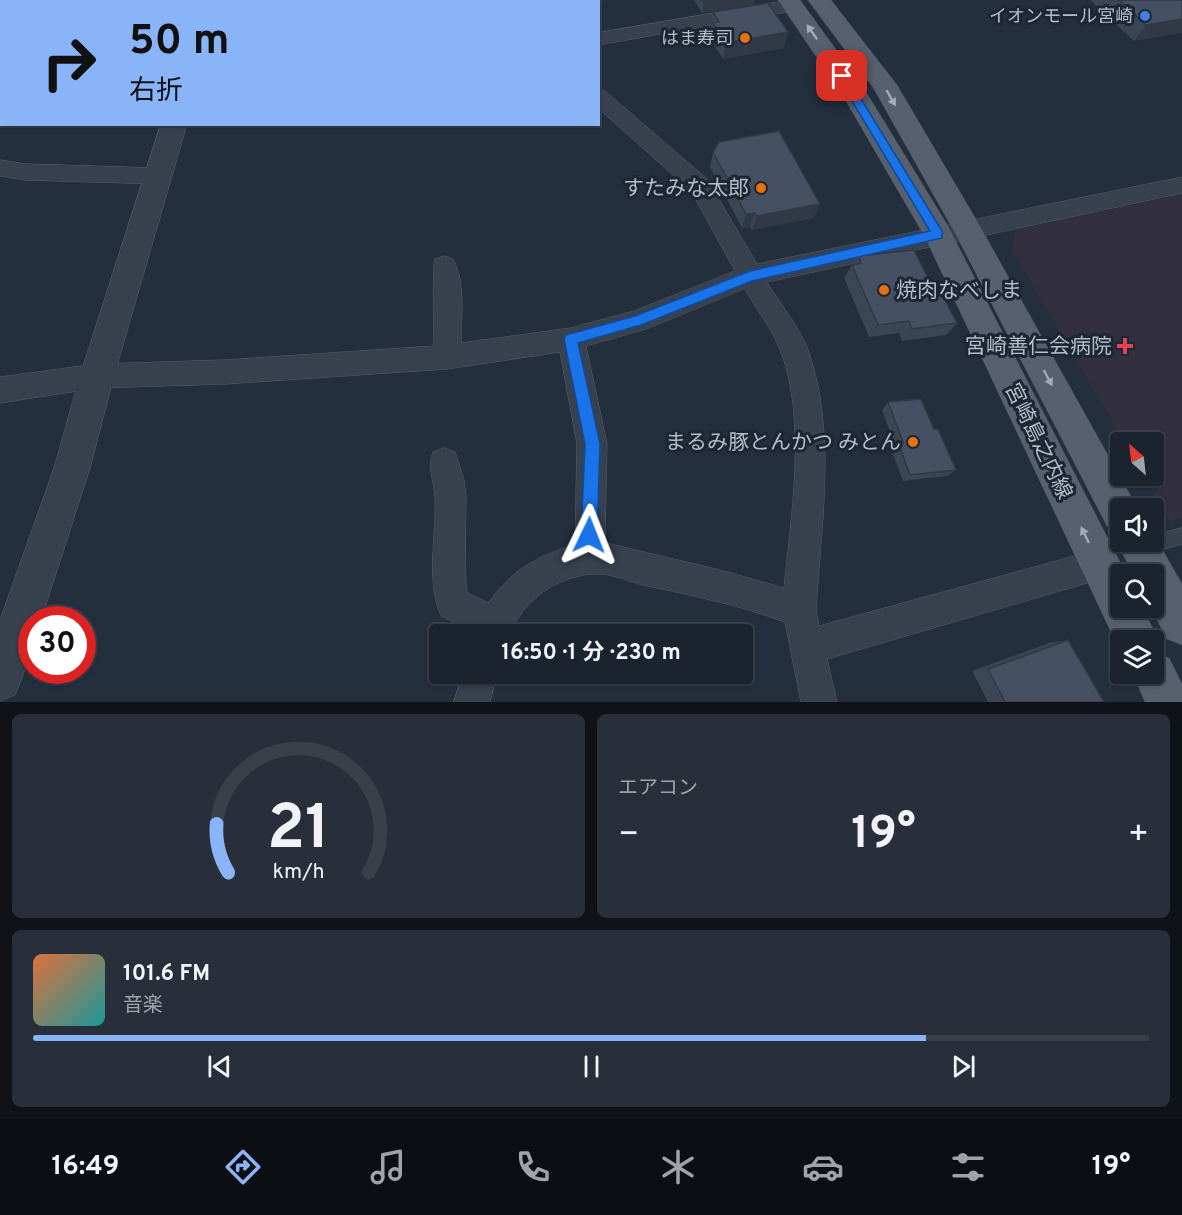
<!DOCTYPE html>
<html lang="ja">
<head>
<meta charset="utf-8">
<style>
  body { margin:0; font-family:Overpass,"Noto Sans JP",sans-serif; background:#282f3a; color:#f1f3f6; height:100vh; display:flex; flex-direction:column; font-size:22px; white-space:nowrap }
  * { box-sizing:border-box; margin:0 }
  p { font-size:20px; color:#a0a4aa }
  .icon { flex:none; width:33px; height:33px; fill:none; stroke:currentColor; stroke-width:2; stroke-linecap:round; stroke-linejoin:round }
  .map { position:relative; height:702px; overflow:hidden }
  .details { display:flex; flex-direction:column; gap:12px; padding:12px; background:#0f1319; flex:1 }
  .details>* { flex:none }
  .banner { position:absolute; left:0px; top:0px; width:600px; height:126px; box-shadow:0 2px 4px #0004,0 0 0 2px #39404a; background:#8ab4f8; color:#111; overflow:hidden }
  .needle { width:39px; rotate:332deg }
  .buttons { position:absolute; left:1110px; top:432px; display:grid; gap:12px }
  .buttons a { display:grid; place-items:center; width:54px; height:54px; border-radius:6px; background:#1b232e; box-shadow:0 2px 4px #0004,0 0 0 2px #39404a; font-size:30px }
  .speed { position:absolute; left:18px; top:606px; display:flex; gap:12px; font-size:30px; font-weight:700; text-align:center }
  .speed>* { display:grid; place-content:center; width:78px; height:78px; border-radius:50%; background:#1b232e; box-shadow:0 2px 4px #0004,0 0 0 2px #39404a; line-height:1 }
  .speed .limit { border:9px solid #d22; background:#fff; color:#111 }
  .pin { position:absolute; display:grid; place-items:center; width:51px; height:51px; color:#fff; margin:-26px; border-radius:12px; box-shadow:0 3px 9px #0006 }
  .me { position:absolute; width:66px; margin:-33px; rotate:2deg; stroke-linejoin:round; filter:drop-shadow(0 0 4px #0008) }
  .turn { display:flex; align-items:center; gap:21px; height:126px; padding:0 30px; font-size:27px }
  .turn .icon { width:78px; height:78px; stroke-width:2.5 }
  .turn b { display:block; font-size:42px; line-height:51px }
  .big { font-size:45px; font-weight:700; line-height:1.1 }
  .details .tile { flex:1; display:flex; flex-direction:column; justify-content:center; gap:9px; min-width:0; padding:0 21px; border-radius:9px; background:#282f3a }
  .details .dial { align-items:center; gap:0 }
  .dial svg { height:156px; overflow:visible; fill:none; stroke:#39404a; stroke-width:7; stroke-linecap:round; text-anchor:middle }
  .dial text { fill:#f1f3f6; stroke:none }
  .song { display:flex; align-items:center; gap:18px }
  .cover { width:72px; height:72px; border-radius:9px; background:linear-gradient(135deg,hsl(20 70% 55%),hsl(180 70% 35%)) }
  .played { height:6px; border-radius:3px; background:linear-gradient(90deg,#8ab4f8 80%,#39404a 80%) }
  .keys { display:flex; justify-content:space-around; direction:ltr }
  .heat { display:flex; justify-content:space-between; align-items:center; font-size:33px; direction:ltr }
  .details .tiles { flex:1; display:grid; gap:12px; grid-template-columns:1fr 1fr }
  .tile:last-child { grid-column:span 2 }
  .trip { position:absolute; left:429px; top:624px; width:324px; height:60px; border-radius:6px; background:#1b232e; box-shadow:0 2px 4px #0004,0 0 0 2px #39404a; font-weight:700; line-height:60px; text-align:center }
  .dock { display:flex; height:96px; justify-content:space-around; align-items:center; background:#0b0e12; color:#a0a4aa }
  .dock .icon { width:42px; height:42px }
  .dock .current { color:#8ab4f8 }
  .dock b { font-size:27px; color:#f1f3f6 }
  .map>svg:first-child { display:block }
</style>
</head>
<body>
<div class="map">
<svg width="1182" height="702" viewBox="0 0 1182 702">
  <rect width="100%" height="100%" fill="#242f3e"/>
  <path fill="#32303f" d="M1182 194V518L1170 521 1143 476H1154V442H1124L1012 250 1015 230Z"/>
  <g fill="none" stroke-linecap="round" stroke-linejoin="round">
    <defs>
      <path id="service" d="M1182 528V544L1141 556 1135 554 1133 548 1135 542H1154V536Z"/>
      <path id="minor" d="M545 0H563V2H545Z
        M790 0 800 1 802 5 793 11 598 45V33Z
        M598 89 605 91 707 179 757 264 1182 177V193L767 282C780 304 799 326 808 350 837 432 821 525 816 610L819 626 1100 549 1111 554 1116 565 1111 576 827 659 837 702H801L785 622C739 605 691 595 643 585 627 581 611 573 594 574 557 576 523 600 510 634H476L477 632 441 616C425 577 437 537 435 497 434 481 427 467 433 452L444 448 455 452 464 480 466 497 465 569 467 593 489 603C509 571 539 555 575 545L577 444 560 352 447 369 225 384 97 388 0 403V377L97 364 225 360 434 346C434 332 432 266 435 259L444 256 453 259C466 283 461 316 461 343L571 328 634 311 735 271 691 191 598 108ZM745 289C756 309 773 330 781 352 807 419 791 518 784 588L720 570 606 543 605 535 607 444 586 346 646 329Z
        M0 160 26 164 159 168 167 170 170 176 167 182 159 184 26 180 0 176Z
        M463 674H497L490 702H454Z"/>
      <path id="tertiary" d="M197 0H219V2H197Z
        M161 124H187L114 376 90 468 41 620H32C32 650 27 667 15 695L0 701V620L54 468 80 376Z"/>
      <path id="primary" d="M778 0H800L863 87 948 226 1126 574H1120V608H1143L1158 640 1154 650V640H1120V651L925 237 843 96Z
        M808 0H831L897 85 977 221 1133 500 1137 508H1120V532L1107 526 955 233 874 89Z
        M1120 533V542H1154V535L1182 584V645L1167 639 1151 608H1154V574H1133L1117 542Z
        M1154 652 1169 658 1182 684V702H1145L1133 674H1154Z"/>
    </defs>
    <use href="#service" stroke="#565f6c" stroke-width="1"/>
    <use href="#minor" stroke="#565f6c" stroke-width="1"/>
    <use href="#tertiary" stroke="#565f6c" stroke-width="1"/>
    <use href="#primary" stroke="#414a57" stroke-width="1"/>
    <use href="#service" fill="#38414e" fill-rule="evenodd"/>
    <use href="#minor" fill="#38414e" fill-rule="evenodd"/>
    <use href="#tertiary" fill="#38414e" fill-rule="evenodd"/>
    <use href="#primary" fill="#56606e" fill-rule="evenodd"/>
  </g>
  <path fill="#3b4654" d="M694 0H755L754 4 702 13Z
    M1090 0H1182L1134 41Z
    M713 12 784 48 723 59 710 38 712 30 711 28Z
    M713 152 814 218 752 230 750 227 742 228 710 167Z
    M858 256 934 290 957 323 946 335 902 341 899 333 869 337 844 278 852 265 853 264Z
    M888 402 934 429 956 470 947 476 903 481 891 449 895 445 882 410Z
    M1068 640 1104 702H988L972 671 1049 643Z"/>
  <path fill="#303945" d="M716 0H755L754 4 702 13 704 2Z
    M1182 19V33L1134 41 1146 25Z
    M788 32 784 48 723 59 726 43Z
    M820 204 814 218 752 230 757 216Z
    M755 213 750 227 742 228 746 214Z"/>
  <path fill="#455162" stroke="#303945" stroke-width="1.5" d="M702 0H716L704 2Z
    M1119 0H1182V19L1146 25Z
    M768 3 788 32 726 43 713 23 719 22 713 12Z
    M779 131 820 204 757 216 755 213 746 214 713 152 719 142Z
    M914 250 934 290 939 289 957 323 912 329 909 321 878 325 852 265 861 263 858 256Z
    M921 399 934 429H938L956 470 910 475 898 442H903L888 402Z
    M1068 640 1104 702H1005L988 669Z"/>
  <defs><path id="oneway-solid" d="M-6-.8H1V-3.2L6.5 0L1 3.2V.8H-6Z" transform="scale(1.5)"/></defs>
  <g fill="#a1aab7">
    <use href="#oneway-solid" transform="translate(812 32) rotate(-125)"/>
    <use href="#oneway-solid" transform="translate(891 98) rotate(60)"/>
    <use href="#oneway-solid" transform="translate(1048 378) rotate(62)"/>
    <use href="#oneway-solid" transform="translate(1085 535) rotate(-116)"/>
  </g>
  <path fill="#1a73e8" stroke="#114b97" stroke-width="1.5" d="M842 72 847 76 942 231V238L752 281 641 325 578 343 600 444 597 535 595 541 589 543 584 541 581 535 585 444 564 339 566 335 635 316 750 271 930 231 837 76Z"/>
  <circle fill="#3f7fe0" stroke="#1d2633" stroke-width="2" cx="1145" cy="16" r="6"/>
  <g fill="#e8710a" stroke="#1d2633" stroke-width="2">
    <circle cx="745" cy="38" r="6"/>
    <circle cx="761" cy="188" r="6"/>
    <circle cx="884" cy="290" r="6"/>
    <circle cx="913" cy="442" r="6"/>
  </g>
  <path fill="#e0444e" stroke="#1d2633" stroke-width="2" d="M1122 337h6v6h6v6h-6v6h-6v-6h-6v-6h6z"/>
  <g text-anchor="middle" stroke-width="6" stroke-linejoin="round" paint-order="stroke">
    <g font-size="18" fill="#b4bcc9" stroke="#1d2633" text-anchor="end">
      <text x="1133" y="22">イオンモール宮崎</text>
      <text x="733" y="44">はま寿司</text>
    </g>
    <g font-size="21" fill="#b4bcc9" stroke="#1d2633" text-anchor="end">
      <text x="749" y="195">すたみな太郎</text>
      <text x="896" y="297" text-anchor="start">焼肉なべしま</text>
      <text x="1112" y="353">宮崎善仁会病院</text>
      <text x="901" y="449">まるみ豚とんかつ みとん</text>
    </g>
    <g font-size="21" fill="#b4bcc9" stroke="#1d2633">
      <text transform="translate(1039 441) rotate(64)" y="7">宮崎島之内線</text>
    </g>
  </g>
</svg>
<div class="buttons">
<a><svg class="needle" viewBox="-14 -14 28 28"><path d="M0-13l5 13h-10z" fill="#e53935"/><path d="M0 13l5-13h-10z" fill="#a0a4aa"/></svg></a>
<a><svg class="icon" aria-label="sound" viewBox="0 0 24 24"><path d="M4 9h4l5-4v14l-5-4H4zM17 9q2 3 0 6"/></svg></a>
<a><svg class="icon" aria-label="search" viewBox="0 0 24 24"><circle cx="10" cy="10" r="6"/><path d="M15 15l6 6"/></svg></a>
<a><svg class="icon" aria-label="layers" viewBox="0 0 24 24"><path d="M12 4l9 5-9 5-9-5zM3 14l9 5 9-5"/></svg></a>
</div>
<div class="speed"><div class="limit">30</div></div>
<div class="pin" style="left:842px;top:76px;background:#d93025"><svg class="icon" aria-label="arrive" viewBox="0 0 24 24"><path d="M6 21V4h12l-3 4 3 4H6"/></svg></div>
<svg class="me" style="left:589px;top:535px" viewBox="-20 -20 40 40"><path d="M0-17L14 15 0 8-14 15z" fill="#1a73e8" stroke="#fff" stroke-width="4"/></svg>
<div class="trip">16:50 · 1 分 · 230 m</div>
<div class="banner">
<div class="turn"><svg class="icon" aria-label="right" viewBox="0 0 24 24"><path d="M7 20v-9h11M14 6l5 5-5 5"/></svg><div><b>50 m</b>右折</div></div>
</div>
</div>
<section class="details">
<div class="tiles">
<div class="tile dial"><svg viewBox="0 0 100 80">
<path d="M14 69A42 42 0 1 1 86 69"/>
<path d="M14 69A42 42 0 0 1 8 44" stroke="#8ab4f8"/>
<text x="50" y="56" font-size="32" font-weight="700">21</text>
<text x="50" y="72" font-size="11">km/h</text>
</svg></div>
<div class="tile"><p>エアコン</p>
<div class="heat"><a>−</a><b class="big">19°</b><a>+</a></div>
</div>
<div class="tile">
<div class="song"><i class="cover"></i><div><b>101.6 FM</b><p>音楽</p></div></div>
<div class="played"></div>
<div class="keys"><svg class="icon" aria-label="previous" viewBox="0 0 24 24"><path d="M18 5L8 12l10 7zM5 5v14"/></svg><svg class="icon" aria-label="pause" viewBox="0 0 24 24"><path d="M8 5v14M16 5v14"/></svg><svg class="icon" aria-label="next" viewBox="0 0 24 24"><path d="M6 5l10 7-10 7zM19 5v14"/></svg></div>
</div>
</div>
</section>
<nav class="dock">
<b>16:49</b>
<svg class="icon current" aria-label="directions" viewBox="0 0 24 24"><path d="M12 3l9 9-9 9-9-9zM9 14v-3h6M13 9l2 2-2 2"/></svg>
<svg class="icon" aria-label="music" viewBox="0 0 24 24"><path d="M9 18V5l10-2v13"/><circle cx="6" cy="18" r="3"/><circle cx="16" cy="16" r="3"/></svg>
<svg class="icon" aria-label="phone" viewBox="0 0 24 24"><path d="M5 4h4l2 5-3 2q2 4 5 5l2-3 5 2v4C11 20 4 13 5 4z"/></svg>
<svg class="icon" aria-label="climate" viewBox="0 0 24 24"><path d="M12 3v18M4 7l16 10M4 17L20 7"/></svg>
<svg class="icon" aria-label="car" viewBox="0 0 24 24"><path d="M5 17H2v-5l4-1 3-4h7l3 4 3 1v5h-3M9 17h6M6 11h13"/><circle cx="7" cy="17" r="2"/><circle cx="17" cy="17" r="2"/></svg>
<svg class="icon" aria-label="filters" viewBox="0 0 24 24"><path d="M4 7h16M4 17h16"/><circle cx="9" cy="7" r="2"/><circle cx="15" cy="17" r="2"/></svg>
<b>19°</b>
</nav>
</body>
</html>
